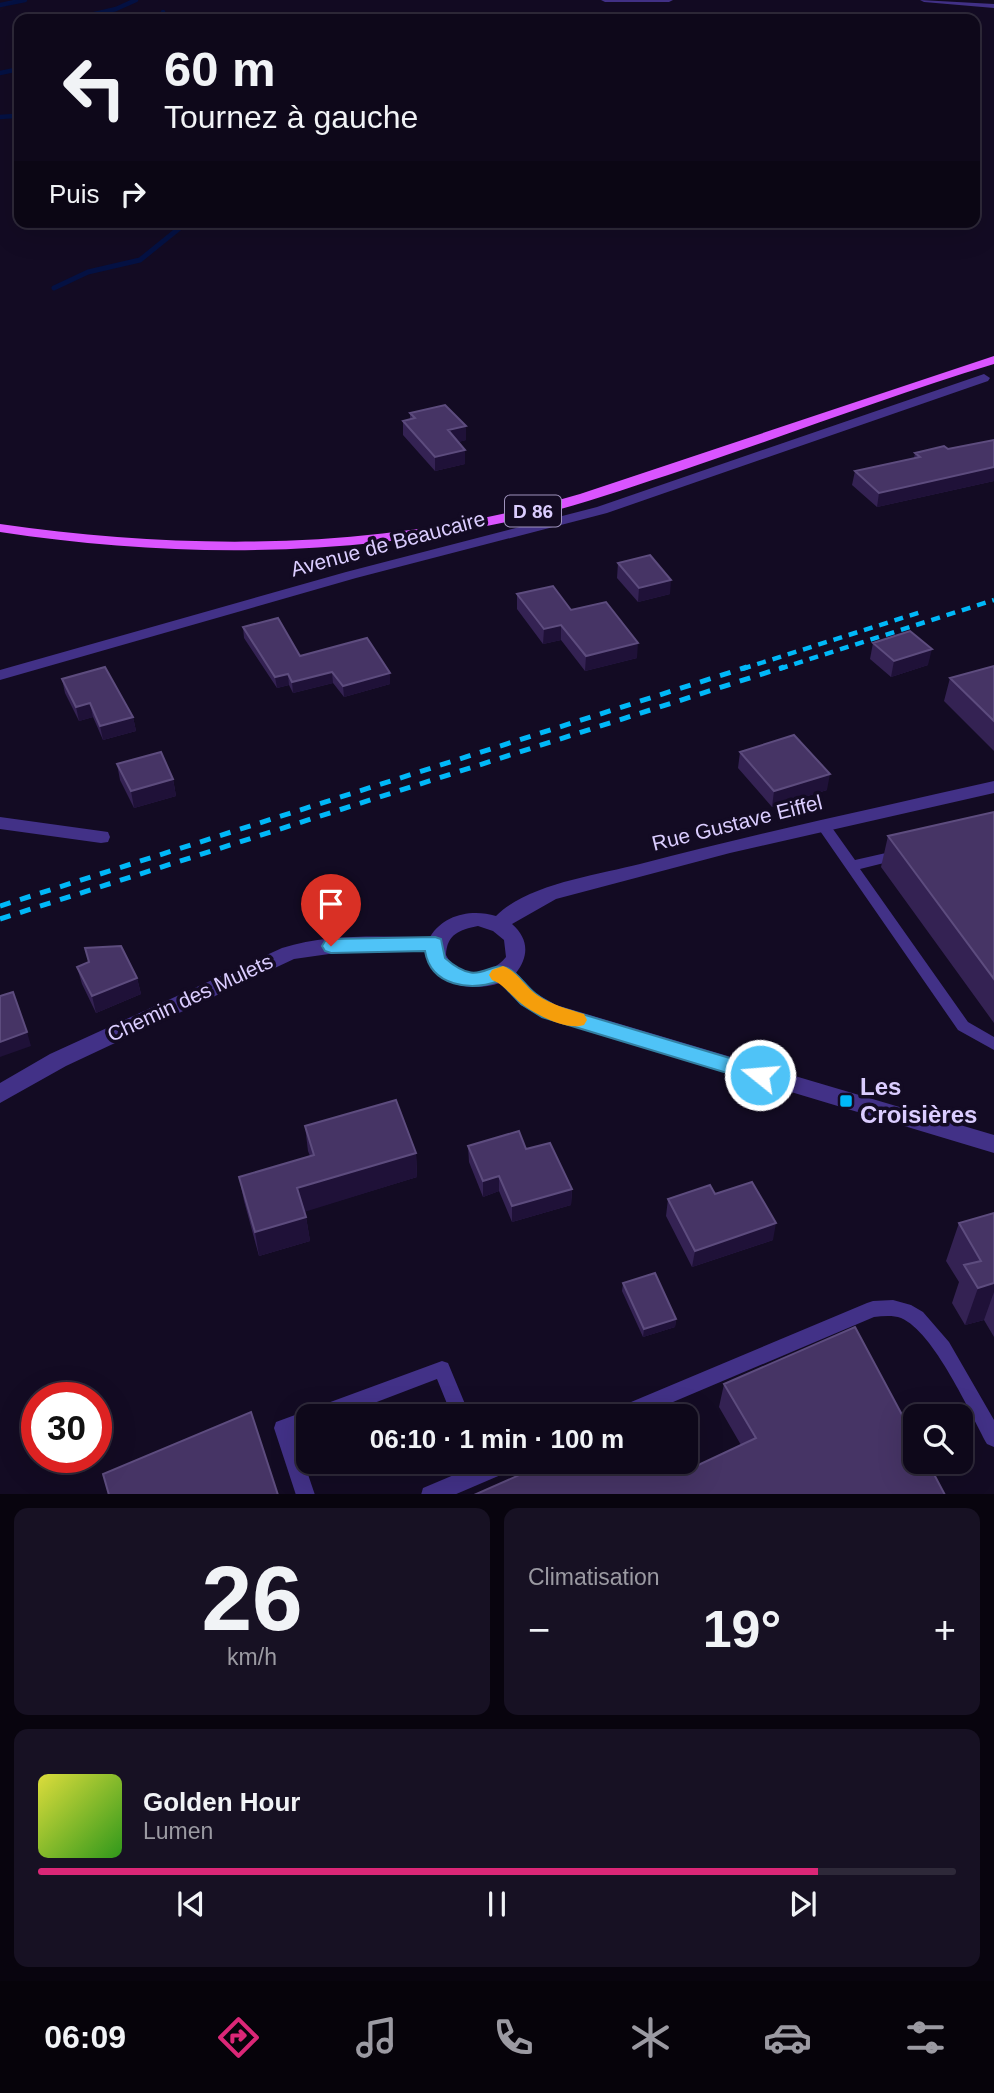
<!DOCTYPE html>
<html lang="fr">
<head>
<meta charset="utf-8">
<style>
  body { margin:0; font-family:Helvetica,sans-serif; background:#171123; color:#f1f3f6; height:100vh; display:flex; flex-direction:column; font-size:26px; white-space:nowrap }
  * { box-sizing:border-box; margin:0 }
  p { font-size:23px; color:#9b9aa2 }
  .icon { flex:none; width:38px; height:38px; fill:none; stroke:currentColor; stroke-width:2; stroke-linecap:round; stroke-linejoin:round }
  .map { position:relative; height:1494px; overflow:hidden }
  .details { display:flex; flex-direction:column; gap:14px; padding:14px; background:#08040e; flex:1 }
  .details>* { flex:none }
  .guide { position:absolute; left:14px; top:14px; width:966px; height:214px; border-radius:14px; box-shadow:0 7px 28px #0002,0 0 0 2px #2e2939; background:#0e081a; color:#f1f3f6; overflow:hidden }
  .tools { position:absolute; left:903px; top:1404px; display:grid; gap:14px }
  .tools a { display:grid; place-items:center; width:70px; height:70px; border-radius:14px; background:#0e081a; box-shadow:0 7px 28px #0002,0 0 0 2px #2e2939; font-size:35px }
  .speed { position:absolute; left:21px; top:1382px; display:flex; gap:14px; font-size:35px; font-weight:700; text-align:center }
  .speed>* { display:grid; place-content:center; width:91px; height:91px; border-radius:50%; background:#0e081a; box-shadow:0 7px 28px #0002,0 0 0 2px #2e2939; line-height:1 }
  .speed .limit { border:10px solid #d22; background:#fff; color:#111 }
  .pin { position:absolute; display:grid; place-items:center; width:60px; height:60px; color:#fff; margin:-72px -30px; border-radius:50% 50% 50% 0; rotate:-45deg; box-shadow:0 0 7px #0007 }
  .pin .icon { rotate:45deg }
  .me { position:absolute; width:77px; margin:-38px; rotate:287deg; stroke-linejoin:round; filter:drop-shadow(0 0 5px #0008) }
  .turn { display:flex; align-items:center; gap:24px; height:147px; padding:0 35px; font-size:32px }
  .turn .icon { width:91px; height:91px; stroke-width:2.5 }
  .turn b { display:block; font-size:49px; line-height:60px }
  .then { display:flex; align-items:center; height:66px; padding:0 35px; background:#0003; gap:14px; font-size:26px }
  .big { font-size:52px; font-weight:700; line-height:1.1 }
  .details .tile { flex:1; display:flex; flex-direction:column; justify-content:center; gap:10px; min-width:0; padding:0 24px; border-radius:14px; background:#171123 }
  .details .dial { align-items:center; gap:0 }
  .dial b { font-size:91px; line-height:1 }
  .song { display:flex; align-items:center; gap:21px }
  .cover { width:84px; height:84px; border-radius:10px; background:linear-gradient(135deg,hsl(60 70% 55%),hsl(110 70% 35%)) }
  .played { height:7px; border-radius:4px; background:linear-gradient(90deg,#db2777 85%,#2e2939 85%) }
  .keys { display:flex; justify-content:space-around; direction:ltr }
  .heat { display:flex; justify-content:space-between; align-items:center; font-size:38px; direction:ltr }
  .details .tiles { flex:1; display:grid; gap:14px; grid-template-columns:1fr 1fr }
  .tile:last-child { grid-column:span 2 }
  .trip { position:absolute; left:296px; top:1404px; width:402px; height:70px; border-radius:14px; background:#0e081a; box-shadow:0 7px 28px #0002,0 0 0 2px #2e2939; font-weight:700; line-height:70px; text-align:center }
  .menu { display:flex; height:112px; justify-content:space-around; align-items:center; background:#06030a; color:#9b9aa2 }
  .menu .icon { width:49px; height:49px }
  .menu .selected { color:#db2777 }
  .menu b { font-size:32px; color:#f1f3f6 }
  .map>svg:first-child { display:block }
</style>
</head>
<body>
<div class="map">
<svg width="994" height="1495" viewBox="0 0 994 1495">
  <rect width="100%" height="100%" fill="#130b23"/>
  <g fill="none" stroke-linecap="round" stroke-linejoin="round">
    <path stroke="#041143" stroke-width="4.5" d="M0 5 25 0
      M73 19 116 9 136 0
      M161 19 163 12
      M0 73 19 69
      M0 117 14 116"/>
    <path stroke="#041143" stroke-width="5" d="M54 288 88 272 140 260 187 222"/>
    <path fill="#423187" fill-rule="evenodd" d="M823 821 828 822 855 860 899 850 904 852 906 855 904 858 860 869 968 1022 994 1037V1050L958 1030 818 828 817 825 818 822Z
      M893 1300 911 1305 923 1312 949 1342 994 1420V1447L987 1444C970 1413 934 1332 901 1318 893 1315 883 1316 874 1317L640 1416H609L612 1410 867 1303 873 1301Z
      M442 1361 448 1363 470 1416H452L437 1379 340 1416H308V1428L294 1433 315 1495H296L274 1428 276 1422Z
      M487 1461H519L517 1468 454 1495H421L423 1488Z"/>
    <path fill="#423187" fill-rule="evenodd" d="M984 374 990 378 988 381 607 513 356 578 0 680V670L346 572 597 507Z
      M994 781V793L730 853 556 899 512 924C529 939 529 956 516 973L535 993 556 1005 994 1135V1153L542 1017 521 1005 500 983C472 992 431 987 426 951L343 952 294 959 66 1066 0 1103V1083L50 1054 282 948C330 933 380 937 430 937 444 914 472 909 496 916 528 884 597 875 640 864 757 833 876 808 994 781ZM478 926 493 931 504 940 506 957C491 976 458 980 446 955 447 934 459 930 478 926Z
      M0 817 101 831 108 832 110 837 108 842 101 843 0 829Z"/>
    <path fill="#423187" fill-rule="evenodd" d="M601 0H673L669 2H605Z
      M920 0 994 4V8L924 2Z"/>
    <path fill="#da54ff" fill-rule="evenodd" d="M994 356V364C889 396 787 435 683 470 628 488 573 508 516 520 345 558 172 558 0 532V524C194 552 391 550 580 494Z"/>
    <path stroke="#00b8f8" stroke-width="4.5" stroke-dasharray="9 7" stroke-linecap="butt" d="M742 669 924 611
      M779 669 994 600"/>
    <path stroke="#00b8f8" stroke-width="5" stroke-dasharray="11 10" stroke-linecap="butt" d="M0 906 747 667
      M0 919 784 667"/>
  </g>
  <path fill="#342253" d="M410 413 466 440 458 442 465 464 435 471 403 435V421L410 419Z
    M994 440V481L877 507 852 485 855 471 914 458 915 453 948 449Z
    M618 563 670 594 638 602 617 578Z
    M517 594 571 610 637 658 585 671 561 640 543 644 517 609Z
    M243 627 300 656 390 673V684L344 697 333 683 293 693 289 685 277 688 244 638Z
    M873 643 928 665 891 677 870 659Z
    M994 666V751L944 701 950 678Z
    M62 679 133 717 136 731 103 740 93 717 79 721 65 693Z
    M740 752 827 790 772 807 738 768Z
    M117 764 173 779 176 796 134 808 120 780Z
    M994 812V1023L881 867 888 836Z
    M77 967 137 978 141 994 96 1013 82 984Z
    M305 1126 416 1153 417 1177 305 1211 310 1241 259 1256 244 1201 239 1177 310 1156 308 1151Z
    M468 1146 526 1149 572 1189 571 1205 512 1222 499 1191 483 1197 469 1162Z
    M715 1194 773 1240 692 1267 666 1216 668 1199Z
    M994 1213V1337L984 1320 965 1325 952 1303 959 1282 946 1261 959 1223Z
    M623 1283 676 1319 675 1327 643 1337 622 1291Z
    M724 1384 945 1495 692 1468 741 1445 719 1407Z"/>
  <path fill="#1f1138" d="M466 426V440L448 445V430Z
    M465 450V464L435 471V457Z
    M994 467V481L877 507 879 493Z
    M671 580 670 594 638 602 639 588Z
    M561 625V640L543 644 544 629Z
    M638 643 637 658 585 671 586 656Z
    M932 649 928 665 891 677 894 661Z
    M332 672 333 683 293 693 292 682Z
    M390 673V684L344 697 343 686Z
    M288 674 289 685 277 688 275 677Z
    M90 703 93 717 79 721 76 707Z
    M133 717 136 731 103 740 100 726Z
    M830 774 827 790 772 807 774 791Z
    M173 779 176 796 134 808 131 791Z
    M137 978 141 994 96 1013 92 996Z
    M27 1032 31 1046 0 1057V1042Z
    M416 1153 417 1177 301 1213 297 1188Z
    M499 1176V1191L483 1197V1181Z
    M572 1189 571 1205 512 1222V1206Z
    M306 1217 310 1241 259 1256 255 1232Z
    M776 1223 773 1240 692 1267 695 1251Z
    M994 1283V1292L984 1320 965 1325 978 1288Z
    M676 1319 675 1327 643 1337 644 1329Z"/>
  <path fill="#463465" stroke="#5d4c7e" stroke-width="2" d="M445 405 466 426 448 430 465 450 435 457 403 421 415 418 410 413Z
    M994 440V467L879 493 855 471 920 457 915 453 944 446 948 449Z
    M650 555 671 580 639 588 618 563Z
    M553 586 571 610 606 602 638 643 586 656 561 625 544 629 517 594Z
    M278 618 300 656 367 638 390 673 343 686 332 672 292 682 288 674 275 677 243 627Z
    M910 631 932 649 894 661 873 643Z
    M994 666V721L950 678Z
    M105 667 133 717 100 726 90 703 76 707 62 679Z
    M794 735 830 774 774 791 740 752Z
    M161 752 173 779 131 791 117 764Z
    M994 812V979L888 836Z
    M121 946 137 978 92 996 77 967 89 962 85 948Z
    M13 992 27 1032 0 1042V996Z
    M396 1100 416 1153 297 1188 306 1217 255 1232 239 1177 314 1155 305 1126Z
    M519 1131 526 1149 550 1143 572 1189 512 1206 499 1176 483 1181 468 1146Z
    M752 1182 776 1223 695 1251 668 1199 710 1185 715 1194Z
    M994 1213V1283L978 1288 964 1265 981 1261 959 1223Z
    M655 1273 676 1319 644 1329 623 1283Z
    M855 1327 915 1439V1461H927L945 1495H474L551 1461H686V1457L692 1468 756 1438 724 1384Z
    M251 1412 278 1495H109L103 1474Z"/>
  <path fill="#4fc3f7" stroke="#337fa1" stroke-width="2" d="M435 937 441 939 445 958C480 989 487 960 507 968 518 972 526 987 536 994 542 999 549 1002 555 1006L760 1067 767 1069 770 1075 767 1080 760 1083 542 1017 521 1004 499 981C471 991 431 987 425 951L331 953 325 951 322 946 325 941 331 939Z"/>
  <path fill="#f59e0b" d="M503 966C517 971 525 987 537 995 552 1005 568 1009 584 1014L587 1020 584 1025C567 1031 536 1015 522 1004 510 995 505 985 492 980L489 975 492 970Z"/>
  <rect fill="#00b8f8" stroke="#130b23" stroke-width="2.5" x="839" y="1094" width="14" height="14" rx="3.5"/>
  <g text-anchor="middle" stroke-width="7" stroke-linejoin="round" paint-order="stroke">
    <rect fill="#130b23" stroke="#9f93bd" stroke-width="2" x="505" y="495.5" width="56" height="31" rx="5"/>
    <g font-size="19" font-weight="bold" fill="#dbcdff">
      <text x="533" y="518">D 86</text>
    </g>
    <g font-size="21" fill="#dbcdff" stroke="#130b23">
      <text transform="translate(388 544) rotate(-15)" y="7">Avenue de Beaucaire</text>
      <text transform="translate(737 823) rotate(-14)" y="7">Rue Gustave Eiffel</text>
      <text transform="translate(190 998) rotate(-25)" y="7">Chemin des Mulets</text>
    </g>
    <g font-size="24" font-weight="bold" fill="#dbcdff" stroke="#130b23" text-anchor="start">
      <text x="860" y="1095">Les<tspan x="860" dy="28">Croisières</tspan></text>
    </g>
  </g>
</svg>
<div class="tools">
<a><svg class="icon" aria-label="search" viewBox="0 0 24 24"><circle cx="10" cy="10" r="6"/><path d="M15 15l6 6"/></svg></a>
</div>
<div class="speed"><div class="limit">30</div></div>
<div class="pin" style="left:331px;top:946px;background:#d93025"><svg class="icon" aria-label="arrive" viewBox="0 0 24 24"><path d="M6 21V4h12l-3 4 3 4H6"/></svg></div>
<svg class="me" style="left:760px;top:1075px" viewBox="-20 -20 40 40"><circle r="17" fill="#4fc3f7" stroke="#fff" stroke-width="3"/><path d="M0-11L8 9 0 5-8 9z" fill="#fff"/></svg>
<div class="trip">06:10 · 1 min · 100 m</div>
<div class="guide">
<div class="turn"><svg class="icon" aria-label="left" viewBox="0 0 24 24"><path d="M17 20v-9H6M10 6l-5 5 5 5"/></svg><div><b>60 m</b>Tournez à gauche</div></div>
<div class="then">Puis<svg class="icon" aria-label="right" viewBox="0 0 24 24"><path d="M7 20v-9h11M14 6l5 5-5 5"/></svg></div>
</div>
</div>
<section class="details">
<div class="tiles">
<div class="tile dial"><b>26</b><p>km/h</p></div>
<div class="tile"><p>Climatisation</p>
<div class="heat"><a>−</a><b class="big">19°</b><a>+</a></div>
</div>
<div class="tile">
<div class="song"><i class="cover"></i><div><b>Golden Hour</b><p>Lumen</p></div></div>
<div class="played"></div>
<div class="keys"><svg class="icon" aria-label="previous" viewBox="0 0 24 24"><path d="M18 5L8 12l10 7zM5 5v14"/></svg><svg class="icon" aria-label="pause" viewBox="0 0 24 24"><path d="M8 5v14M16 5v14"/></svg><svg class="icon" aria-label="next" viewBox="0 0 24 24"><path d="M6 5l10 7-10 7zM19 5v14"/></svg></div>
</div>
</div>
</section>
<nav class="menu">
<b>06:09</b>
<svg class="icon selected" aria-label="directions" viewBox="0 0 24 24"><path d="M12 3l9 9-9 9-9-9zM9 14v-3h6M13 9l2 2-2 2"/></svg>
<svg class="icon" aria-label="music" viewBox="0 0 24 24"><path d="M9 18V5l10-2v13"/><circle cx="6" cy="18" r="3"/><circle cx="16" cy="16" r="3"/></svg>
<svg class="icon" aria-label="phone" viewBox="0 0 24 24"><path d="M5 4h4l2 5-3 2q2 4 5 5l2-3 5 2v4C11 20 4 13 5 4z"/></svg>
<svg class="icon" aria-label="climate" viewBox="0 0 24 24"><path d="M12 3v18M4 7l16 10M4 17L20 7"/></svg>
<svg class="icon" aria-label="car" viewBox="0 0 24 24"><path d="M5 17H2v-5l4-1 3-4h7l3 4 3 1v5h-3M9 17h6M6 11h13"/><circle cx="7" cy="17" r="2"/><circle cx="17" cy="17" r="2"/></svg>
<svg class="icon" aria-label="filters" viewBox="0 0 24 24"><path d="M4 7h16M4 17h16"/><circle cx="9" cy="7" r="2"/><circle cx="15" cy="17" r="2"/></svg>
</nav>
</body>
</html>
